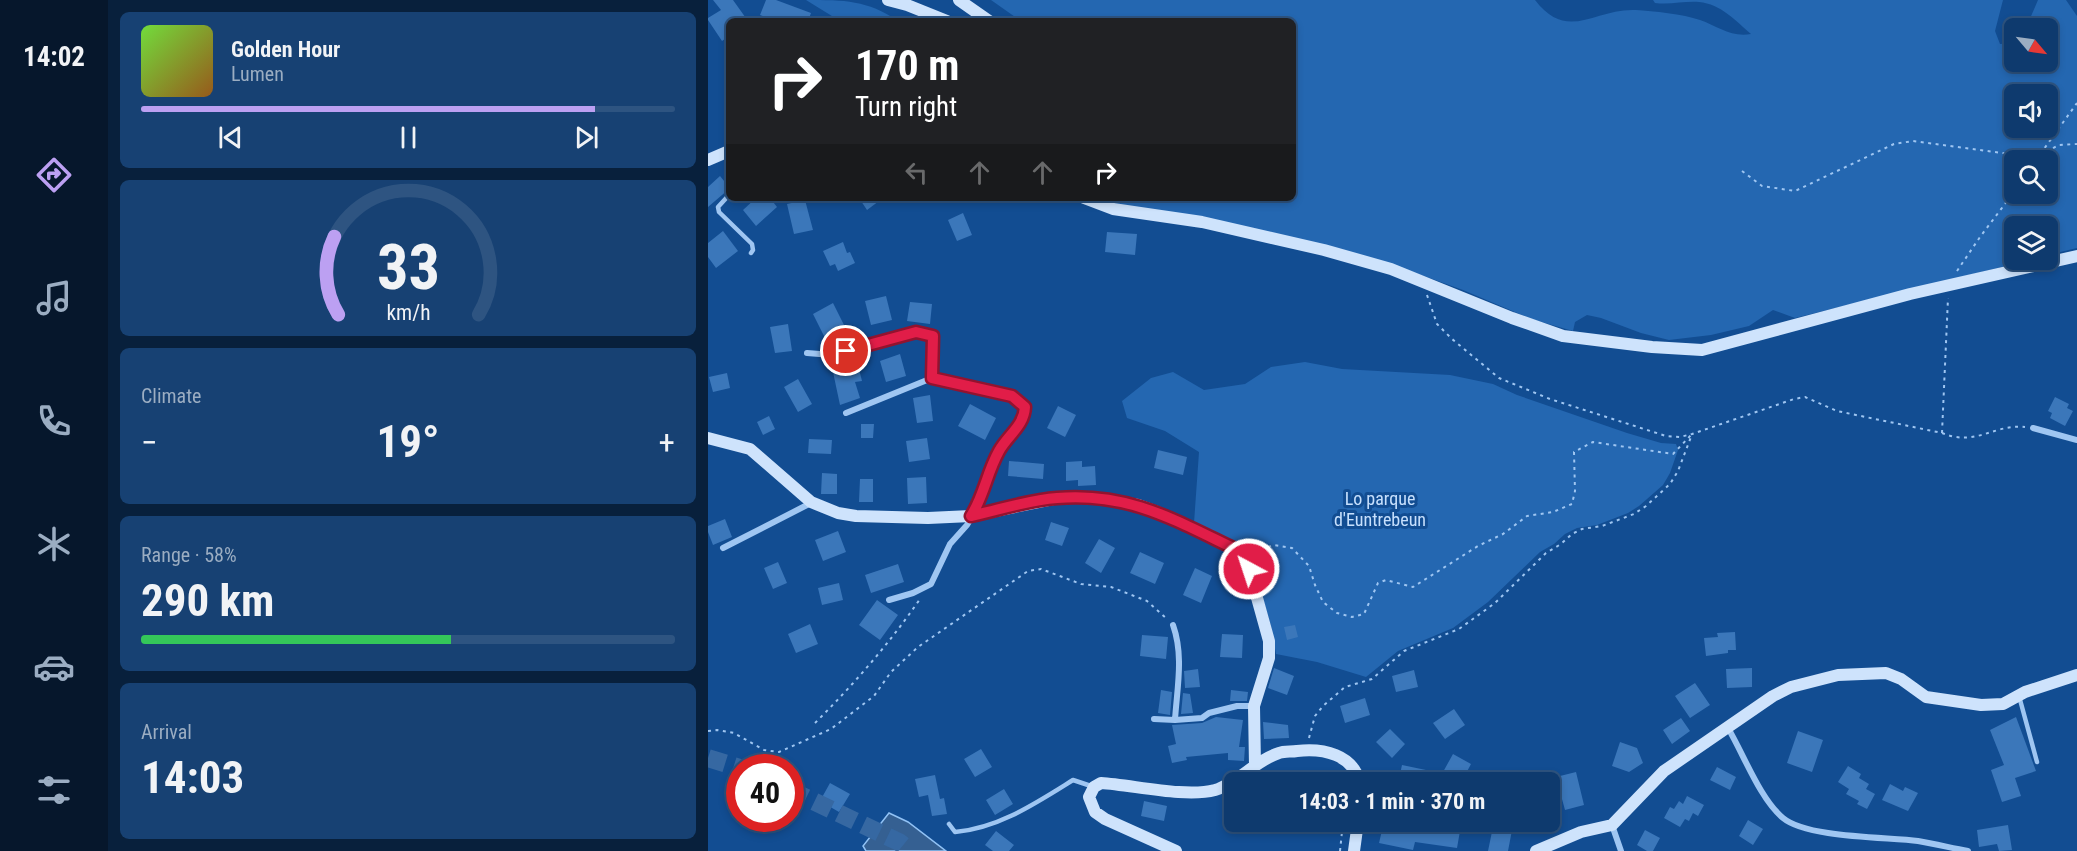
<!DOCTYPE html>
<html lang="en">
<head>
<meta charset="utf-8">
<style>
  body { margin:0; font-family:"Roboto Condensed",sans-serif; background:#174173; color:#f1f3f6; height:100vh; display:flex; flex-direction:column; font-size:22px; white-space:nowrap }
  * { box-sizing:border-box; margin:0 }
  p { font-size:20px; color:#9badc2 }
  .icon { flex:none; width:33px; height:33px; fill:none; stroke:currentColor; stroke-width:2; stroke-linecap:round; stroke-linejoin:round }
  .map { position:relative; flex:1; overflow:hidden }
  .panel { display:flex; flex-direction:column; gap:12px; padding:12px; background:#08203c; width:600px }
  .panel>* { flex:none }
  .banner { position:absolute; left:18px; top:18px; width:570px; height:183px; border-radius:9px; box-shadow:0 3px 9px #0003,0 0 0 2px #2e5481; background:#202124; color:#fff; overflow:hidden }
  .needle { width:39px; rotate:119deg }
  .tools { position:absolute; left:1296px; top:18px; display:grid; gap:12px }
  .tools a { display:grid; place-items:center; width:54px; height:54px; border-radius:9px; background:#0e3a6e; box-shadow:0 3px 9px #0003,0 0 0 2px #2e5481; font-size:30px }
  .speed { position:absolute; left:18px; top:754px; display:flex; gap:12px; font-size:30px; font-weight:700; text-align:center }
  .speed>* { display:grid; place-content:center; width:78px; height:78px; border-radius:50%; background:#0e3a6e; box-shadow:0 3px 9px #0003,0 0 0 2px #2e5481; line-height:1 }
  .speed .limit { border:9px solid #d22; background:#fff; color:#111 }
  .pin { position:absolute; display:grid; place-items:center; width:51px; height:51px; color:#fff; margin:-26px; border:3px solid #fff; border-radius:50%; box-shadow:0 2px 6px #0007 }
  .me { position:absolute; width:66px; margin:-33px; rotate:320deg; stroke-linejoin:round; filter:drop-shadow(0 0 4px #0008) }
  .turn { display:flex; align-items:center; gap:21px; height:126px; padding:0 30px; font-size:27px }
  .turn .icon { width:78px; height:78px; stroke-width:2.5 }
  .turn b { display:block; font-size:42px; line-height:51px }
  .lanes { display:flex; align-items:center; height:57px; padding:0 30px; background:#0003; justify-content:center; gap:30px; direction:ltr }
  .lanes .off { opacity:.35 }
  .big { font-size:45px; font-weight:700; line-height:1.1 }
  .panel .card { flex:1; display:flex; flex-direction:column; justify-content:center; gap:9px; min-width:0; padding:0 21px; border-radius:9px; background:#174173 }
  .panel .dial { align-items:center; gap:0 }
  .dial svg { height:156px; overflow:visible; fill:none; stroke:#2e5481; stroke-width:7; stroke-linecap:round; text-anchor:middle }
  .dial text { fill:#f1f3f6; stroke:none }
  .song { display:flex; align-items:center; gap:18px }
  .cover { width:72px; height:72px; border-radius:9px; background:linear-gradient(135deg,hsl(100 70% 55%),hsl(30 70% 35%)) }
  .played { height:6px; border-radius:3px; background:linear-gradient(90deg,#bca0f2 85%,#2e5481 85%) }
  .keys { display:flex; justify-content:space-around; direction:ltr }
  .heat { display:flex; justify-content:space-between; align-items:center; font-size:33px; direction:ltr }
  .charge { height:9px; border-radius:4px; background:linear-gradient(90deg,#34c759 58%,#2e5481 0) }
  .trip { position:absolute; left:516px; top:772px; width:336px; height:60px; border-radius:9px; background:#0e3a6e; box-shadow:0 3px 9px #0003,0 0 0 2px #2e5481; font-weight:700; line-height:60px; text-align:center }
  main { display:flex; flex:1; min-height:0 }
  .tab-bar { display:flex; flex-direction:column; width:108px; justify-content:space-around; align-items:center; background:#06172c; color:#9badc2 }
  .tab-bar .icon { width:42px; height:42px }
  .tab-bar .selected { color:#bca0f2 }
  .tab-bar b { font-size:27px; color:#f1f3f6 }
  .map>svg:first-child { display:block }
</style>
</head>
<body>
<main>
<nav class="tab-bar">
<b>14:02</b>
<svg class="icon selected" aria-label="directions" viewBox="0 0 24 24"><path d="M12 3l9 9-9 9-9-9zM9 14v-3h6M13 9l2 2-2 2"/></svg>
<svg class="icon" aria-label="music" viewBox="0 0 24 24"><path d="M9 18V5l10-2v13"/><circle cx="6" cy="18" r="3"/><circle cx="16" cy="16" r="3"/></svg>
<svg class="icon" aria-label="phone" viewBox="0 0 24 24"><path d="M5 4h4l2 5-3 2q2 4 5 5l2-3 5 2v4C11 20 4 13 5 4z"/></svg>
<svg class="icon" aria-label="climate" viewBox="0 0 24 24"><path d="M12 3v18M4 7l16 10M4 17L20 7"/></svg>
<svg class="icon" aria-label="car" viewBox="0 0 24 24"><path d="M5 17H2v-5l4-1 3-4h7l3 4 3 1v5h-3M9 17h6M6 11h13"/><circle cx="7" cy="17" r="2"/><circle cx="17" cy="17" r="2"/></svg>
<svg class="icon" aria-label="filters" viewBox="0 0 24 24"><path d="M4 7h16M4 17h16"/><circle cx="9" cy="7" r="2"/><circle cx="15" cy="17" r="2"/></svg>
</nav>
<section class="panel">
<div class="card">
<div class="song"><i class="cover"></i><div><b>Golden Hour</b><p>Lumen</p></div></div>
<div class="played"></div>
<div class="keys"><svg class="icon" aria-label="previous" viewBox="0 0 24 24"><path d="M18 5L8 12l10 7zM5 5v14"/></svg><svg class="icon" aria-label="pause" viewBox="0 0 24 24"><path d="M8 5v14M16 5v14"/></svg><svg class="icon" aria-label="next" viewBox="0 0 24 24"><path d="M6 5l10 7-10 7zM19 5v14"/></svg></div>
</div>
<div class="card dial"><svg viewBox="0 0 100 80">
<path d="M14 69A42 42 0 1 1 86 69"/>
<path d="M14 69A42 42 0 0 1 12 29" stroke="#bca0f2"/>
<text x="50" y="56" font-size="32" font-weight="700">33</text>
<text x="50" y="72" font-size="11">km/h</text>
</svg></div>
<div class="card"><p>Climate</p>
<div class="heat"><a>−</a><b class="big">19°</b><a>+</a></div>
</div>
<div class="card"><p>Range · 58%</p><b class="big">290 km</b><div class="charge"></div></div>
<div class="card"><p>Arrival</p><b class="big">14:03</b></div>
</section>
<div class="map">
<svg width="1369" height="851" viewBox="0 0 1369 851">
  <rect width="100%" height="100%" fill="#124d92"/>
  <path fill="#2467b1" fill-rule="evenodd" d="M98 0C137 0 159 0 190 21H132Z
    M283 0H827C860 43 886 8 928 10 945 11 975 14 992 20 1009 26 1024 38 1043 34 1028 21 1013 4 991 2 976 1 962 5 947 3L945 0H1295L1287 31 1292 44 1306 43V62H1340V28H1318L1330 0H1358L1369 16V248L1340 255V226H1306V260H1322L1087 318 1065 310 1041 326 1003 335 961 340 933 333 893 318 879 315 867 322 865 331 823 319 755 290 688 266 398 203 388 198H585V21H313ZM1306 94H1340V128H1306ZM1306 160H1340V194H1306Z
    M597 362 634 369 742 375 785 384 809 395 919 433 953 443 968 444 970 450 962 473 955 485 931 506 920 513 889 525 869 528 857 534 846 544 832 552 780 602 745 628 690 651 658 677 609 662 568 654 563 626 540 548 486 523 491 452 457 431 419 418 414 401 443 378 465 372 496 390 537 384 563 367Z"/>
  <path fill="#356092" stroke="#91c2f5" stroke-width="1.5" d="M181 813 200 822 238 851H158L155 846Z"/>
  <path fill="#3b77ba" d="M5 0H25L40 21H21V36L14 41 0 20V18L13 10Z
    M58 0H68L103 13 100 21H67L52 15Z
    M12 176 21 187V189L0 207V187Z
    M48 198H62L69 207 48 226 35 210Z
    M151 198H175L159 210Z
    M97 200 105 230 86 234 79 204Z
    M255 213 264 235 249 241 240 220Z
    M15 231 30 251 8 268 0 257V243Z
    M399 232 429 234 427 255 397 252Z
    M135 242 139 253 142 252 147 263 130 271 127 264 122 266 115 251Z
    M178 296 184 320 163 325 157 301Z
    M202 302 224 304 222 324 199 321Z
    M125 303 139 331 119 342 105 314Z
    M80 324 84 351 67 353 62 327Z
    M192 354 198 376 178 382 172 361Z
    M150 365 154 381 147 382 152 398 132 405 125 372Z
    M19 373 22 388 5 392 1 377Z
    M90 379 104 404 90 412 76 387Z
    M222 395 225 421 209 423 205 398Z
    M1347 397 1361 404 1359 408 1365 411 1357 426 1342 418 1344 413 1340 411Z
    M262 404 288 418 277 440 250 426Z
    M350 406 368 415 357 437 339 428Z
    M61 416 67 429 55 435 49 422Z
    M153 424H166L165 438H153Z
    M219 438 222 459 201 462 198 441Z
    M101 439 124 440 123 454 100 453Z
    M450 450 479 457 475 475 446 468Z
    M301 461 336 464 335 479 300 476Z
    M374 461V467L387 466 388 485 370 486V480L358 481V462Z
    M114 473 129 474V494H113Z
    M218 477 219 503 200 504 199 478Z
    M152 479H165V502H151Z
    M17 519 24 537 5 545 0 532V526Z
    M343 522 361 528 354 546 337 540Z
    M130 531 138 552 115 561 107 540Z
    M391 539 407 548 393 573 377 563Z
    M432 552 456 563 447 584 422 573Z
    M70 562 79 583 65 589 56 568Z
    M190 564 196 582 163 593 157 575Z
    M487 568 504 576 493 603 475 595Z
    M131 583 135 600 114 605 110 588Z
    M169 600 190 615 172 640 151 625Z
    M102 624 110 644 88 653 80 634Z
    M587 625 590 637 579 640 576 627Z
    M1027 632 1028 650H1020V653L998 656 996 638 1010 637 1009 633Z
    M514 634 535 635 534 658 512 657Z
    M434 635 460 637 458 659 432 656Z
    M566 668 586 676 579 695 560 688Z
    M1044 668V687L1019 688 1018 669Z
    M490 669 492 687 477 688 476 671Z
    M706 670 710 687 688 692 684 676Z
    M987 683 1002 705 982 718 967 696Z
    M453 690 464 692 462 715 450 713Z
    M523 690 540 692 539 701H522Z
    M475 693 482 694 485 713 473 714Z
    M657 698 662 715 637 723 632 706Z
    M746 709 757 725 737 739 725 723Z
    M508 717 535 720 531 747H537L536 761 520 760V753L478 757 479 760 464 763 460 746 468 744 464 725 494 723Z
    M1308 717 1328 771 1307 778 1313 796 1294 802 1283 770 1296 765 1282 730Z
    M973 718 982 731 964 744 955 730Z
    M555 722 580 725 581 738 556 739Z
    M682 729 697 744 684 758 668 742Z
    M1090 731 1115 740 1104 772 1079 763Z
    M912 742 929 748 935 763 921 772 904 766Z
    M273 749 284 767 267 777 256 759Z
    M745 754 763 764 753 783 735 772Z
    M694 765 718 770 715 783H690Z
    M1140 766 1153 774 1151 778 1161 784 1158 789 1167 794 1159 809 1149 804 1151 801 1138 794 1141 789 1130 782Z
    M1009 767 1028 777 1022 790 1002 780Z
    M800 771 820 783H793Z
    M868 772 876 805 857 810 848 777Z
    M227 775 232 799 236 798 239 814 224 816 220 795 211 797 207 779Z
    M122 783 142 794 131 812 112 801Z
    M1182 784 1195 791 1197 787 1210 793 1200 811 1174 800Z
    M296 789 305 804 287 815 278 800Z
    M526 796V823L515 803Z
    M979 796 996 805 990 816 985 813 981 821 977 819 972 827 956 818 962 807 966 809 971 801 975 804Z
    M436 801 459 806 456 821 433 816Z
    M1040 820 1055 829 1045 845 1031 836Z
    M676 822 723 833 724 826 752 831 749 848 707 842 705 850 671 843Z
    M786 822 805 825 800 851H780Z
    M1300 825 1304 850 1291 851 1289 844 1271 847 1269 830Z
    M937 830 952 838 945 851H939L929 845Z
    M288 831 306 845 301 851H285L277 845Z"/>
  <g fill="none" stroke-linecap="round" stroke-linejoin="round">
    <path stroke="#3668a2" stroke-width="18" stroke-dasharray="18 9" stroke-linecap="butt" d="M0 758 32 768
      M82 790 191 842 202 851"/>
    <path stroke="#9fc6f2" stroke-width="2" stroke-dasharray="3 4.5" stroke-linecap="butt" d="M1328 160 1369 103
      M1034 171 1054 186 1087 191 1186 144 1205 141 1316 156 1332 155 1351 145 1369 144
      M1249 271 1272 237 1306 192
      M719 295 729 324 744 339 791 378 842 399 958 436 972 437 984 434 1086 399 1097 397 1129 411 1234 433C1268 447 1285 424 1317 427
      M1234 433 1240 298
      M546 552 566 545 584 548 601 566 607 585 615 602 629 613 644 617 656 614 670 583 678 580 705 587 770 546 795 534 819 516 845 512 864 504 867 491 866 452 885 442 965 454 983 435
      M107 723C146 684 181 644 212 599
      M0 731 9 730 26 733 56 750 71 752 123 729 166 696 183 672 210 647 320 571 333 569 373 584 403 587 439 601 459 619
      M601 738 607 716 615 706 637 687 664 679 696 651 751 629 787 603 838 553 853 544 864 534 874 529 894 526 926 514 938 506 962 484 970 471 983 437
      M632 851 635 822"/>
    <path stroke="#9fc6f2" stroke-width="4.5" d="M21 195 10 207 11 212 44 244 45 250 43 253
      M1311 696 1329 762
      M241 824 247 832C291 828 328 803 365 780L386 787"/>
    <path stroke="#9fc6f2" stroke-width="6" d="M99 353 124 355 208 332 225 336 224 378 304 396 317 407 316 418 292 449 283 467 271 505 259 525 242 544 223 584 205 593 181 600
      M138 413 224 378
      M1325 428 1369 440
      M15 548 103 503
      M465 625C476 656 469 688 467 720
      M446 719 467 720 494 718 501 713 529 706H546
      M1020 728C1036 755 1052 799 1075 818 1099 838 1178 837 1210 841 1227 844 1244 848 1260 851
      M904 825 913 851"/>
    <path stroke="#cee3fc" stroke-width="12" d="M180 0 199 5 239 21
      M251 0 281 21
      M0 160 21 151
      M376 198 405 209 494 222 616 250 683 269 804 318 855 336 944 347 994 350 1202 294 1369 256
      M0 438 42 449 103 502 130 513 148 516 220 518 263 516 350 498H391L430 505 449 512 525 548 535 555 541 569 561 641V658L546 706 547 766
      M468 851 397 819 387 812 381 797 386 787 393 783C425 785 478 798 507 790 530 783 548 760 571 753 576 751 583 752 589 751 615 748 645 754 652 783
      M646 851 650 822
      M828 851 873 832 904 825 956 771 1065 696 1083 687 1130 675 1178 673 1193 679 1218 697 1273 705 1295 704 1317 692 1369 675"/>
  </g>
  <g fill="none" stroke-linecap="round" stroke-linejoin="round">
    <defs>
      <path id="route" d="M138 351 208 332 225 336 224 378 304 396 317 407C316 426 300 435 291 451 279 472 276 496 263 516 291 510 320 500 349 498 419 492 465 519 525 548L535 555 541 569"/>
    </defs>
    <use href="#route" stroke="#92132f" stroke-width="15"/>
    <use href="#route" stroke="#e11d48" stroke-width="10"/>
  </g>
  <g text-anchor="middle" stroke-width="6" stroke-linejoin="round" paint-order="stroke">
    <g font-size="18" fill="#c7e0fd" stroke="#124d92">
      <text x="672" y="505">Lo parque<tspan x="672" dy="21">d'Euntrebeun</tspan></text>
    </g>
  </g>
</svg>
<div class="tools">
<a><svg class="needle" viewBox="-14 -14 28 28"><path d="M0-13l5 13h-10z" fill="#e53935"/><path d="M0 13l5-13h-10z" fill="#9badc2"/></svg></a>
<a><svg class="icon" aria-label="sound" viewBox="0 0 24 24"><path d="M4 9h4l5-4v14l-5-4H4zM17 9q2 3 0 6"/></svg></a>
<a><svg class="icon" aria-label="search" viewBox="0 0 24 24"><circle cx="10" cy="10" r="6"/><path d="M15 15l6 6"/></svg></a>
<a><svg class="icon" aria-label="layers" viewBox="0 0 24 24"><path d="M12 4l9 5-9 5-9-5zM3 14l9 5 9-5"/></svg></a>
</div>
<div class="speed"><div class="limit">40</div></div>
<div class="pin" style="left:138px;top:351px;background:#d93025"><svg class="icon" aria-label="arrive" viewBox="0 0 24 24"><path d="M6 21V4h12l-3 4 3 4H6"/></svg></div>
<svg class="me" style="left:541px;top:569px" viewBox="-20 -20 40 40"><circle r="17" fill="#e11d48" stroke="#fff" stroke-width="3"/><path d="M0-11L8 9 0 5-8 9z" fill="#fff"/></svg>
<div class="trip">14:03 · 1 min · 370 m</div>
<div class="banner">
<div class="turn"><svg class="icon" aria-label="right" viewBox="0 0 24 24"><path d="M7 20v-9h11M14 6l5 5-5 5"/></svg><div><b>170 m</b>Turn right</div></div>
<div class="lanes"><svg class="icon off" aria-label="left" viewBox="0 0 24 24"><path d="M17 20v-9H6M10 6l-5 5 5 5"/></svg><svg class="icon off" aria-label="ahead" viewBox="0 0 24 24"><path d="M12 20V5M6 11l6-6 6 6"/></svg><svg class="icon off" aria-label="ahead" viewBox="0 0 24 24"><path d="M12 20V5M6 11l6-6 6 6"/></svg><svg class="icon" aria-label="right" viewBox="0 0 24 24"><path d="M7 20v-9h11M14 6l5 5-5 5"/></svg></div>
</div>
</div>
</main>
</body>
</html>
